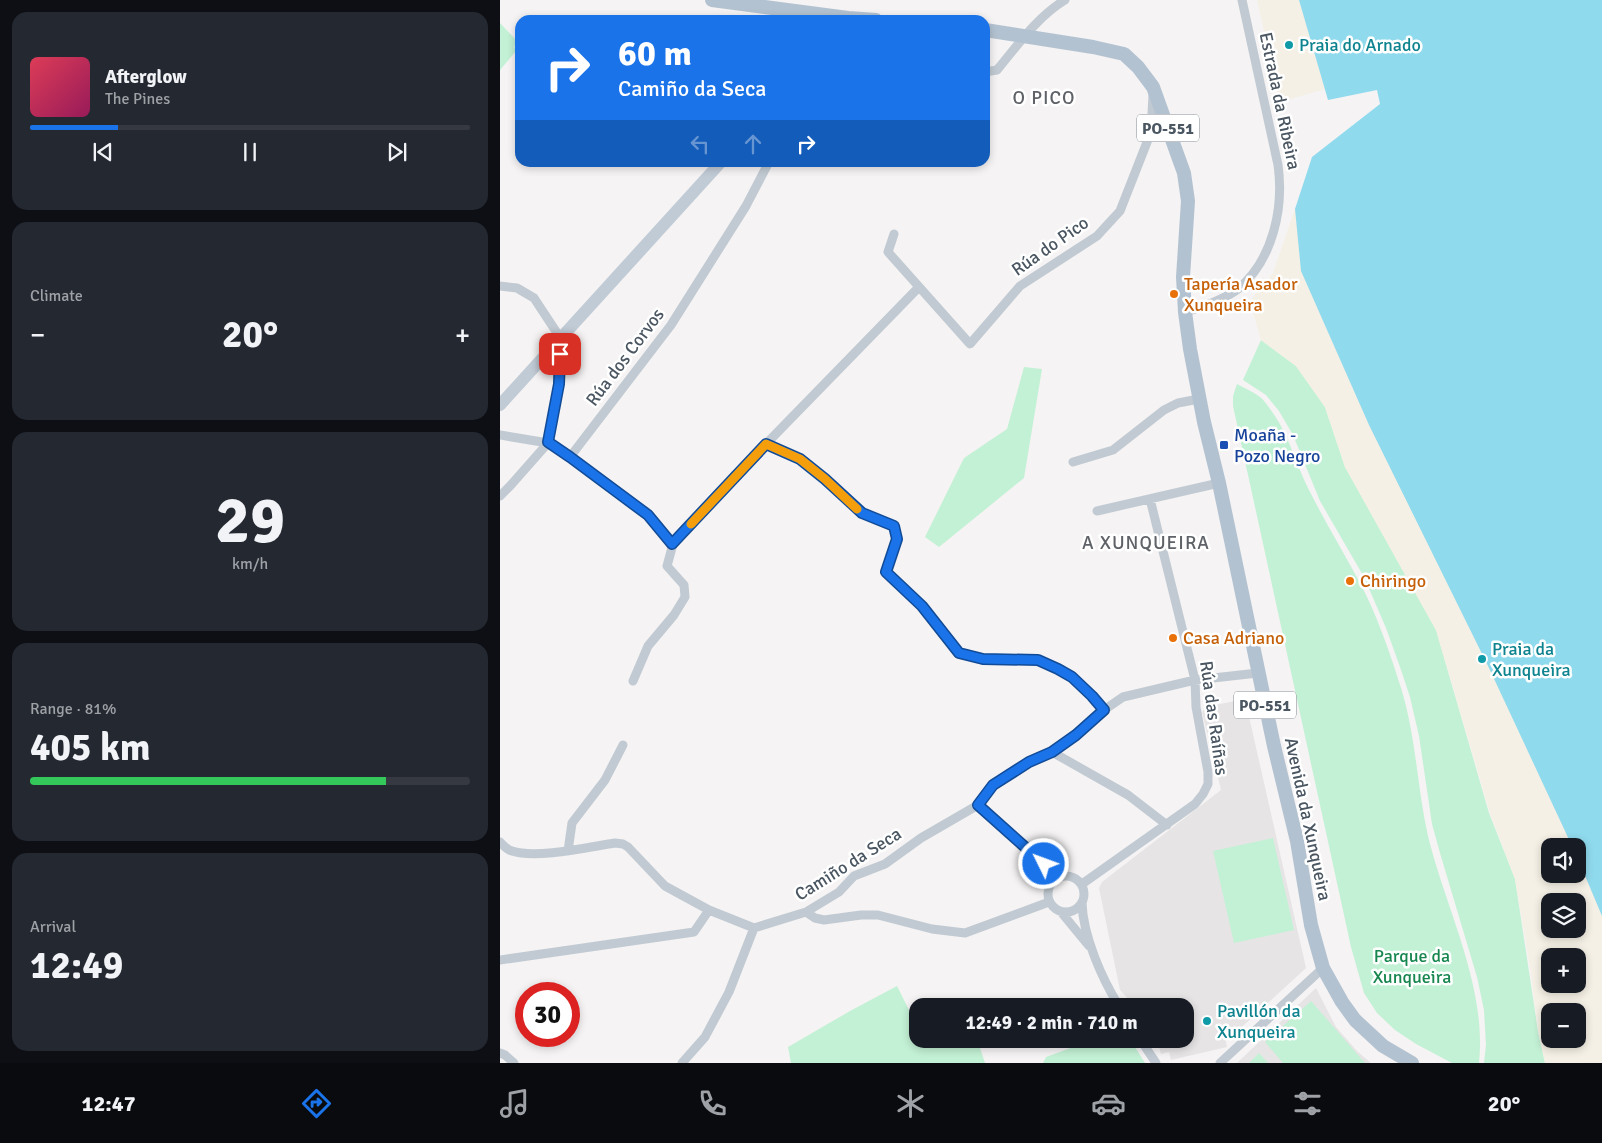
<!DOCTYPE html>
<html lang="en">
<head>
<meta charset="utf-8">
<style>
  body { margin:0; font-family:Signika,sans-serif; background:#242831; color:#f1f3f6; height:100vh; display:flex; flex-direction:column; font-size:19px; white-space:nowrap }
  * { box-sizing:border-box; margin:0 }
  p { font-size:16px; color:#9ea1a6 }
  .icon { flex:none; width:28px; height:28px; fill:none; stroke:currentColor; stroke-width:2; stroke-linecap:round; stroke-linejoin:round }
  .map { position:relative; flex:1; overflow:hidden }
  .panel { display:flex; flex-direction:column; gap:12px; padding:12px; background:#0d0f14; width:500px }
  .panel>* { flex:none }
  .guide { position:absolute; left:15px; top:15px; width:475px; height:152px; border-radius:15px; box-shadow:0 2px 8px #0003; background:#1a73e8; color:#fff; overflow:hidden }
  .tools { position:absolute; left:1041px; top:838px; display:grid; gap:10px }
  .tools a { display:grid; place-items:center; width:45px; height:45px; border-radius:10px; background:#171b24; box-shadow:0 2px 8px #0003; font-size:25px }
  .speed { position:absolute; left:15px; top:982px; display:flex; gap:10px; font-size:25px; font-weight:700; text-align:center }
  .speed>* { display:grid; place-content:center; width:65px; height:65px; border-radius:50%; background:#171b24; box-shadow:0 2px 8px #0003; line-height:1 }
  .speed .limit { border:8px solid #d22; background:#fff; color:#111 }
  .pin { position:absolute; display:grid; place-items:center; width:42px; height:42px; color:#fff; margin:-21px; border-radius:10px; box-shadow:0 2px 8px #0006 }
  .me { position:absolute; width:55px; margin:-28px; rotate:312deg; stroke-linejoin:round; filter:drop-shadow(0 0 4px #0008) }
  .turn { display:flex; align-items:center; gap:18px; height:105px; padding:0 20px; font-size:22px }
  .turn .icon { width:65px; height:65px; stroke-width:2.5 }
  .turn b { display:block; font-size:35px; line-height:42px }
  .lanes { display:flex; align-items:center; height:48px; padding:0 20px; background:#0003; justify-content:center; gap:25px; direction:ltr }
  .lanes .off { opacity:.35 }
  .big { font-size:38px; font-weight:700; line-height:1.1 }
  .panel .tile { flex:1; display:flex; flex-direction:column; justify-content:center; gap:8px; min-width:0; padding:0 18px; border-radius:15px; background:#242831 }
  .panel .dial { align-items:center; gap:0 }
  .dial b { font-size:65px; line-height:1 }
  .song { display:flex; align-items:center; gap:15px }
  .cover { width:60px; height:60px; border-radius:8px; background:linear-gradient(135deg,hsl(350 70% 55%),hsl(330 70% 35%)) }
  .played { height:5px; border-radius:2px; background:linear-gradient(90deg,#1a73e8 20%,#363941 20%) }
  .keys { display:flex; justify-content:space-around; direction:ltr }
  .heat { display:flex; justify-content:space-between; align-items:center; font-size:28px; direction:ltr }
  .charge { height:8px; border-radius:4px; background:linear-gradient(90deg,#34c759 81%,#363941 0) }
  .trip { position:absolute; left:409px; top:998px; width:285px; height:50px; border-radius:15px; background:#171b24; box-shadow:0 2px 8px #0003; font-weight:700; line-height:50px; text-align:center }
  .tabs { display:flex; height:80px; justify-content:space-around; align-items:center; background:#090b0e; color:#9ea1a6 }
  .tabs .icon { width:35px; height:35px }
  .tabs .on { color:#1a73e8 }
  .tabs b { font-size:22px; color:#f1f3f6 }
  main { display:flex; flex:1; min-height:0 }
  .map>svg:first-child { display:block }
</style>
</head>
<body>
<main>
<section class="panel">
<div class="tile">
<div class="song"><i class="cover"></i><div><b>Afterglow</b><p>The Pines</p></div></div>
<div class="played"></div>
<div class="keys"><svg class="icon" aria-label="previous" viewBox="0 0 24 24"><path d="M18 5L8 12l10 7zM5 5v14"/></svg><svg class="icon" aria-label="pause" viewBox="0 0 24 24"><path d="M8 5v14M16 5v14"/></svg><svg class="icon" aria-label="next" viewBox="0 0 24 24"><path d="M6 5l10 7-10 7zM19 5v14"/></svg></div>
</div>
<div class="tile"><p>Climate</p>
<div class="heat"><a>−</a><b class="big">20°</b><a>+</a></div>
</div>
<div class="tile dial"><b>29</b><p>km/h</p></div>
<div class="tile"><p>Range · 81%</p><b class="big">405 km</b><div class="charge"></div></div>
<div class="tile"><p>Arrival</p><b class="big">12:49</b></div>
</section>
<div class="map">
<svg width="1102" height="1063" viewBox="0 0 1102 1063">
  <rect width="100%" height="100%" fill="#f5f3f3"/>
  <path fill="#e6e4e5" d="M745 699 806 968 733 1035 725 1037 727 1047 671 1060 669 1052 661 1054 657 1039H685V1006H635L620 990 599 888 602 882 721 790 702 712 706 707Z
    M816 988 836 1027 857 1051 871 1063H737Z"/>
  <path fill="#c3f1d5" d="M0 23 18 42 14 47 17 50 0 70Z
    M761 340 796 366 825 407 845 467 936 630 989 813 1015 879 1038 1031 1045 1063H984L986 1045 984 1010 977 977 940 853 932 824 919 736 910 697 900 667 886 628 864 577 820 501 793 435 779 411 766 395 743 380Z
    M524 367 542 369 524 478 439 547 425 537 464 458 507 429Z
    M737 384C744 388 754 392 760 397 764 400 767 405 770 409 789 434 795 462 809 490 825 522 843 551 860 583 877 615 890 653 901 688 916 736 917 787 928 836 946 910 987 986 979 1063H952L916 1044 895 1030 877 1013 864 993 851 947 733 406V396Z
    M773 838 794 930 734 943 713 851Z
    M397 986 417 1026 418 1039H477L485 1063H291L288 1047 350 1011Z
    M811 1001 865 1063H783L765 1042Z
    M595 1039H630L645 1063H543L546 1057Z
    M759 1053 768 1063H749Z"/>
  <path fill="#f5f0e5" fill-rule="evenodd" d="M757 0H799L825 89 780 102Z
    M795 209 1102 842V1063H1045L1038 1031 1030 967 1015 879 990 813 936 630 845 467 825 407 796 366 761 340 750 301 773 273ZM1050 846H1078V874H1050ZM1050 901H1078V929H1050ZM1050 956H1078V984H1050ZM1050 1011H1078V1039H1050Z"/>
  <path fill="#90daee" d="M799 0H1102V916L1078 859V846H1072L989 668 869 425 801 271 795 209 812 157 880 104 877 90 828 100Z"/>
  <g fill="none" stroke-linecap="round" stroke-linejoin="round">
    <path stroke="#c1cad2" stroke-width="9" d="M485 72 497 70C517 46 537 17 565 0
      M394 234 388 252 470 344 520 286 597 236 620 211 651 132 653 95
      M0 286 17 288 34 298 61 339 59 384 48 443 70 457 171 325 246 206 269 162
      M685 312C703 307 723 300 738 289 773 260 784 208 778 165L742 0
      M0 435 48 443
      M266 444 300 459 325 479 362 513 394 526 397 539 386 572 422 606 459 653 483 659 538 660 572 677 592 696 604 710
      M70 457 148 515 173 544
      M573 462 613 450 664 410 678 403 699 399
      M0 496 10 486 48 443
      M597 511 719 483
      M133 681 148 646 174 615 185 597 184 585 167 566 173 544 266 444 419 287
      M552 752 628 795 667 825
      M478 805 544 864 556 878
      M0 842C3 845 7 850 12 851 36 859 89 847 115 843L123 844 128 847 165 886 209 910 254 928 306 912 339 892 354 876 385 864 421 838 478 805 493 785 529 762 552 752 576 735 604 710 623 697 695 680 758 673
      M68 851 72 823 105 780 123 745
      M548 894a18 18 0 1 1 36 0a18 18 0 1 1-36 0Z
      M582 884 695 804 703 794 708 784V772L696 707 695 680 650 499
      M582 903C583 936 602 979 619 1006
      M306 912 315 918 324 920 361 915H378L432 929 465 933 549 902
      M561 912 589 946
      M0 960 194 932 209 910
      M640 1039 656 1063
      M0 1053 5 1055 14 1063
      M182 1063 205 1037 229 992 254 928
      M720 1063 823 968"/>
    <path stroke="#c1cbd6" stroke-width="12" d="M0 405 221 162"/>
    <path stroke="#b3c2d1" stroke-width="14" d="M212 0 348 18 376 20
      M485 30 593 47 624 54 638 67 653 87 684 173 688 201 683 277 685 312 690 349 704 422 719 483 774 746 797 841 811 925 823 968 842 1002 855 1020 883 1046 912 1063"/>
  </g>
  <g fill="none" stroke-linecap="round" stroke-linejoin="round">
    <defs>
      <path id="route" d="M60 354 59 384 48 442 70 457 148 515 172 544 266 444 300 459 325 479 362 513 394 526 397 539 386 572 422 606 459 653 483 659 538 660 558 669 572 677 592 696 604 710 576 735 552 752 529 762 493 785 478 805 544 864"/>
    </defs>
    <use href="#route" stroke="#114b97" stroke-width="12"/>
    <use href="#route" stroke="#1a73e8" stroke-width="9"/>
    <path stroke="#f59e0b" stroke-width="9" d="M191 524 266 444 300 459 325 479 357 509"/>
  </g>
  <g fill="#0f9aa8" stroke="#fff" stroke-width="2">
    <circle cx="789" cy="45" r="5"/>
    <circle cx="982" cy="659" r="5"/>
    <circle cx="707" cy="1021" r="5"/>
  </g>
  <g fill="#e8710a" stroke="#fff" stroke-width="2">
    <circle cx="674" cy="294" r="5"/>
    <circle cx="850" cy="581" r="5"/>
    <circle cx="673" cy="638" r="5"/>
  </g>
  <rect fill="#1a4fb4" stroke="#fff" stroke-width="2" x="719" y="440" width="10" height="10" rx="2.5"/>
  <g text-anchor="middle" stroke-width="5" stroke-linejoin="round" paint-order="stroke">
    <g fill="#fff" stroke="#808990" stroke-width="1">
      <rect x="637" y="114.5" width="62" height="27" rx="4"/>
      <rect x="734" y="691.5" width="62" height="27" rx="4"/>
    </g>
    <g font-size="16" font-weight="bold" fill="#4a5661">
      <text x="668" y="134">PO-551</text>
      <text x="765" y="711">PO-551</text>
    </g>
    <g font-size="18" fill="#0d838f" stroke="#fff" text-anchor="start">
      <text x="799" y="51">Praia do Arnado</text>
      <text x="992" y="655">Praia da<tspan x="992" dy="21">Xunqueira</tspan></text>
      <text x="717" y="1017">Pavillón da<tspan x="717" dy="21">Xunqueira</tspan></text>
    </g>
    <g font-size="18" fill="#4a5661" stroke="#fff">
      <text transform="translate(780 101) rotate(78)" y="6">Estrada da Ribeira</text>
      <text transform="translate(550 246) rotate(-35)" y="6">Rúa do Pico</text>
      <text transform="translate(125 357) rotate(-53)" y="6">Rúa dos Corvos</text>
      <text transform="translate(714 718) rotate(82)" y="6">Rúa das Raíñas</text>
      <text transform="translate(808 819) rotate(78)" y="6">Avenida da Xunqueira</text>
      <text transform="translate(348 864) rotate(-32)" y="6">Camiño da Seca</text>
    </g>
    <g font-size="18" fill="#c56008" stroke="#fff" text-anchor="start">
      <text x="684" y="290">Tapería Asador<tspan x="684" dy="21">Xunqueira</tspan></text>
      <text x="860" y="587">Chiringo</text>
      <text x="683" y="644">Casa Adriano</text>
    </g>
    <g font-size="18" fill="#164399" stroke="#fff" text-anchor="start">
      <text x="734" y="441">Moaña -<tspan x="734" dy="21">Pozo Negro</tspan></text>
    </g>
    <g font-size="18" fill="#17864f" stroke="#fff">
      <text x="912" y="962">Parque da<tspan x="912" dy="21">Xunqueira</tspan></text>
    </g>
    <g font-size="19" letter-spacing="1" fill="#5f6368" stroke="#fff">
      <text x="544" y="104">O PICO</text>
      <text x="646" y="549">A XUNQUEIRA</text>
    </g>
  </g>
</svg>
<div class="tools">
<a><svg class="icon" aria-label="sound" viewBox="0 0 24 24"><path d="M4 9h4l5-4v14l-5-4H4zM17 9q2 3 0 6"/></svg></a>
<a><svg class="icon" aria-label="layers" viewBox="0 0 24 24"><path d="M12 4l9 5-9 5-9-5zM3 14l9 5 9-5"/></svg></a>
<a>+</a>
<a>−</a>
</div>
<div class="speed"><div class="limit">30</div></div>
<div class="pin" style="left:60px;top:354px;background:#d93025"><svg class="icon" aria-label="arrive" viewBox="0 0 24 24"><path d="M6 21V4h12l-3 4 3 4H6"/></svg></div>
<svg class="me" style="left:544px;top:864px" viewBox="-20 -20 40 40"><circle r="17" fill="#1a73e8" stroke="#fff" stroke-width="3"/><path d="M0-11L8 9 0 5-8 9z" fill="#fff"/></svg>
<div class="trip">12:49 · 2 min · 710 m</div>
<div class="guide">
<div class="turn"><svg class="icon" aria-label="right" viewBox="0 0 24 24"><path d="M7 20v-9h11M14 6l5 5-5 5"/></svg><div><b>60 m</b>Camiño da Seca</div></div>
<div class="lanes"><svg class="icon off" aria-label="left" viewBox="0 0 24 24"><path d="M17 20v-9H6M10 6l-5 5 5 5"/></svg><svg class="icon off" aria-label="ahead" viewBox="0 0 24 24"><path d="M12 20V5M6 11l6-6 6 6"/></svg><svg class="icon" aria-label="right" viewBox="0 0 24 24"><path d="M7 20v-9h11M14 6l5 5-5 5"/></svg></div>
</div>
</div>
</main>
<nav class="tabs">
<b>12:47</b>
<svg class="icon on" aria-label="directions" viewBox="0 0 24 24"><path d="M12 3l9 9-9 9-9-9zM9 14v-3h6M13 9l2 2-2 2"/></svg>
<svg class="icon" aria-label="music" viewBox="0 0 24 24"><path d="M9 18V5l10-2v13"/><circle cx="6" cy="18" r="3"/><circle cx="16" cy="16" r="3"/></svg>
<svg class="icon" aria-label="phone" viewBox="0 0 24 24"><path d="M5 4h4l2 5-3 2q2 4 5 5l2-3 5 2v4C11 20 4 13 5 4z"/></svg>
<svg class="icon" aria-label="climate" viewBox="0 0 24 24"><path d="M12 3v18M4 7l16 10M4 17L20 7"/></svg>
<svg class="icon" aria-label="car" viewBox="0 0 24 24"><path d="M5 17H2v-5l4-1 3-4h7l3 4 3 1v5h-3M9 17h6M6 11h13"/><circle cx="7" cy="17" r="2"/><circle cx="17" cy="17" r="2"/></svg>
<svg class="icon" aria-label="filters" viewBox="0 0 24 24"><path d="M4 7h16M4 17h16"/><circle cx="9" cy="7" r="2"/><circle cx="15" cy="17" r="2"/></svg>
<b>20°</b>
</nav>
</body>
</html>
